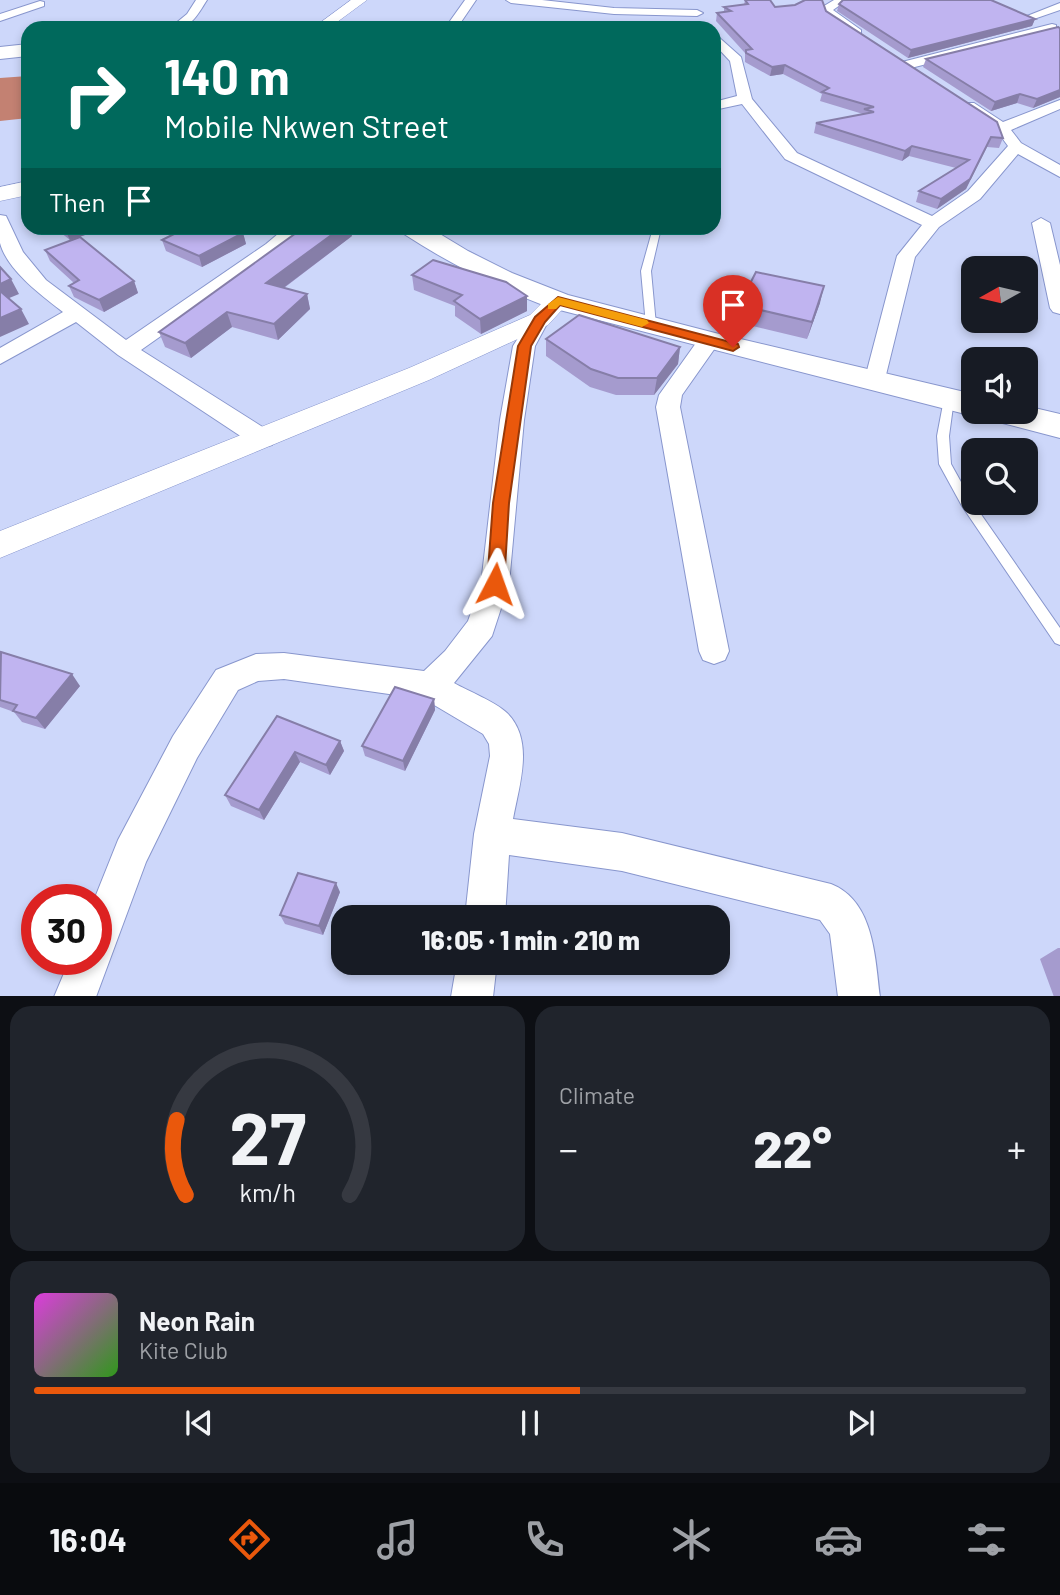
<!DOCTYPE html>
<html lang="en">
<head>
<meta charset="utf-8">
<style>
  body { margin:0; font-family:Barlow,sans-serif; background:#20242c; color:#f1f3f6; height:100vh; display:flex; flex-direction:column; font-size:26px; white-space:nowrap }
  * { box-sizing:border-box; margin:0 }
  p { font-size:23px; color:#9ea1a6 }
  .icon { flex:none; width:38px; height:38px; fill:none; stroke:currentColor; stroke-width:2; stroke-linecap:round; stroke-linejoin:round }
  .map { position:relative; height:996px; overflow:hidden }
  .side { display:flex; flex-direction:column; gap:10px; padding:10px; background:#0d0f14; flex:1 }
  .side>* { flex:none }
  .banner { position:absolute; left:21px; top:21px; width:700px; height:214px; border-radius:21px; box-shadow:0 4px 10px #0003; background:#00695c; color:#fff; overflow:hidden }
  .needle { width:46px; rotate:262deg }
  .buttons { position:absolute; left:961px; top:256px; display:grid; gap:14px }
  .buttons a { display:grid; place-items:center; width:77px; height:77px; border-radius:14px; background:#171b24; box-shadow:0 4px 10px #0003; font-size:35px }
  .speed { position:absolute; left:21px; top:884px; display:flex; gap:14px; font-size:35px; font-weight:700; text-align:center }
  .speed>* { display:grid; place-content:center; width:91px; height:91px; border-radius:50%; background:#171b24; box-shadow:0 4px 10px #0003; line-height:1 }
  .speed .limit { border:10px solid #d22; background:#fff; color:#111 }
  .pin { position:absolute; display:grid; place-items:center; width:60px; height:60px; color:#fff; margin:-72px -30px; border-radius:50% 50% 50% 0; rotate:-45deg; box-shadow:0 0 7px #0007 }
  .pin .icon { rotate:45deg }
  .me { position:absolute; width:77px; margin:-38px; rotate:4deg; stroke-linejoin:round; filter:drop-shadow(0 0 5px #0008) }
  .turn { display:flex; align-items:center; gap:24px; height:147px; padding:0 28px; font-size:32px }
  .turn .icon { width:91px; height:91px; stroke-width:2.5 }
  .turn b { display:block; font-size:49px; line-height:60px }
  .then { display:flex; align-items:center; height:66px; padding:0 28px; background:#0003; gap:14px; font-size:26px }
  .big { font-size:52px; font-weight:800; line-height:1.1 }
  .side .card { flex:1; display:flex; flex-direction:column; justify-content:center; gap:10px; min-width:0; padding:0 24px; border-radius:21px; background:#20242c }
  .side .dial { align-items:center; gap:0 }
  .dial svg { height:182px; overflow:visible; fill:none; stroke:#363941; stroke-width:7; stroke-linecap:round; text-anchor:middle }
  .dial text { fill:#f1f3f6; stroke:none }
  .song { display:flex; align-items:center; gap:21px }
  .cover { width:84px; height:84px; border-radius:10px; background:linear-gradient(135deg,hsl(300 70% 55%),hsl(110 70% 35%)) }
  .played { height:7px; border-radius:4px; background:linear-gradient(90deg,#ea580c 55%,#363941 55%) }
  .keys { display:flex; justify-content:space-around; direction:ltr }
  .heat { display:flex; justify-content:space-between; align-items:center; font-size:38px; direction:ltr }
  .side .tiles { flex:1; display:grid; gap:10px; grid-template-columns:1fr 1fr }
  .card:last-child { grid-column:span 2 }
  .trip { position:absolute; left:331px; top:905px; width:399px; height:70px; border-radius:21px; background:#171b24; box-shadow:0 4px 10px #0003; font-weight:800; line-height:70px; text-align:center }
  .menu { display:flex; height:112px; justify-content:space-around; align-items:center; background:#090b0e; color:#9ea1a6 }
  .menu .icon { width:49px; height:49px }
  .menu .selected { color:#ea580c }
  .menu b { font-size:32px; color:#f1f3f6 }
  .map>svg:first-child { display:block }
</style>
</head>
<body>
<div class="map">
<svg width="1060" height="997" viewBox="0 0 1060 997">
  <rect width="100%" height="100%" fill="#cdd7fa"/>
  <path fill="#c38172" d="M28 76V118L0 121V78Z"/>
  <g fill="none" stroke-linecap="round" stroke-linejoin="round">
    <defs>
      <path id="service" d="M653 228H661L651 271 656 325 651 328 646 325 641 271Z
        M949 396 954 399 949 436 951 464 971 500 1060 628V645L1055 643 962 506 939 464 937 436 944 399Z"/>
      <path id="minor" d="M196 0H207C196 17 192 28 170 28L187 14Z
        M465 0H476L457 28H445Z
        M506 0H542L614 8 697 10 703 13 697 16 614 14 511 3Z
        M834 0H847L833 10 861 30V36H853L823 13 824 6Z
        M40 1 44 2V6L0 21V14Z
        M1060 3V10L1028 21 1022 18Z
        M1052 24 1056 25V31L907 69 901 65 902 62Z
        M714 33 741 57 752 99 797 153 932 216 968 191 1008 146 997 131 964 109V103H974L1003 122 1060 100V109L1011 130 1021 143 1060 165V177L1018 154 980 199 939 227 915 257 883 387H867L864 382 897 256 922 225 785 159 742 104 714 110V102L737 96 730 61 714 44Z
        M0 215 6 216 23 252 46 280 126 340 266 244 285 228H304L280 252 141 350 272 433 275 439 272 445 263 447 254 445 118 355 76 322 0 364V348L63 312C42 296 7 270 0 243 0 234 0 223 0 215Z
        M1041 218 1050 223 1060 265V314L1053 312 1050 308 1032 223Z
        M539 314 546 316 549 320 535 346 524 420 509 584 492 636 454 683C468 691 496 702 507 713 535 741 519 785 513 819L622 833 831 884C874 901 875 957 880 997H838L830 934 820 920 622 871 509 855 505 917H465L474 834 490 756 489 744 483 734 424 699 284 679 258 681 238 690 197 758 146 862 96 997H54L70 959H96V900H94L118 840 173 736 216 670 256 654 284 653 424 671 445 651 468 621 481 584 500 420 513 346 532 316Z
        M709 335 717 336 720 341 682 395 680 407 729 651 725 660 714 664 703 660 699 651 656 407 659 395 701 336Z
        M457 962H497L493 997H451Z"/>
      <path id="tertiary" d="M351 0H367L329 28H313Z
        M558 294 567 296 570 301 548 325 429 380 0 558V531L409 368 530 315 549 296Z"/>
      <path id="secondary" d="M28 181V195L0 201V187Z"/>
      <path id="trunk" d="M28 44V56L0 59V47Z
        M400 228H430L468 251 512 273 568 295 715 333 973 394V411H1026V406L1060 414V438L987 419 983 413 973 416 548 307C496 287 450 264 404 234Z"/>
    </defs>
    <use href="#service" stroke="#8896cd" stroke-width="2"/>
    <use href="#minor" stroke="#8896cd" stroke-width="2"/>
    <use href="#tertiary" stroke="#8896cd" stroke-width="1"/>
    <use href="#secondary" stroke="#8896cd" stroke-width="1"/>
    <use href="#trunk" stroke="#8896cd" stroke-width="2"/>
    <use href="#service" fill="#fff" fill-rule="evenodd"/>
    <use href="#minor" fill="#fff" fill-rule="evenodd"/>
    <use href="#tertiary" fill="#fff" fill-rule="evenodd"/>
    <use href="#secondary" fill="#fff" fill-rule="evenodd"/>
    <use href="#trunk" fill="#fff" fill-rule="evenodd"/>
  </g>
  <path fill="#a59bce" d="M745 0 775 7 826 11 1003 138 999 148 987 147 966 189 937 209 916 202 919 191 956 168 909 156 902 161 814 133 816 123 863 114 820 101 822 94 783 74 770 76 745 62V53L716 21 717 13 724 12V7L744 5Z
    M839 4 1035 19 1032 26 908 58 837 11Z
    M1060 28V97L1033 108 1017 103 991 111 923 67 926 59Z
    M55 228H106L70 240Z
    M200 230 243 233 246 244 202 267 166 251 162 240Z
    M352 236 284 288 307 294 310 309 278 340 232 327 191 358 165 347 159 332Z
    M45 250 134 281 138 293 104 312 74 297 69 286 74 283 50 261Z
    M412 275 527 311 481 334 455 316V306L414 290Z
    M820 303 807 339 736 322 739 305Z
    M546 339 680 347 678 364 654 395H616L590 387 546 356Z
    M0 653 80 686 45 729 22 722 14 712 0 707Z
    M434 699 435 710 405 771 365 756 362 746Z
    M277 716 340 741 344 751 330 775 300 762 264 820 231 806 225 795Z
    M340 892 323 935 285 924 280 915Z
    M1058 948H1060V997H1054L1040 959Z"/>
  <path fill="#867ea8" d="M1035 19 1032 26 908 58 911 50Z
    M785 65 783 74 770 76 772 67Z
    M1060 90V97L1033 108 1037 99Z
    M1020 94 1017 103 991 111 995 102Z
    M991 137 966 189 937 209 941 199Z
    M912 146 909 156 902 161 905 151Z
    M64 228H106L70 240Z
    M341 228H350L352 236 270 298 266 283Z
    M243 233 246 244 202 267 199 256Z
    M11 279 19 294 2 301 0 298V284Z
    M134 281 138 293 104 312 99 300Z
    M824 286 820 303 807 339 812 322Z
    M307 294 310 309 278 340 274 324Z
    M527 296V311L481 334 480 319Z
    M21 309 29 324 0 337V318Z
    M227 312 232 327 191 358 185 343Z
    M680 347 678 364 654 395 657 378Z
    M72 674 80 686 45 729 36 718Z
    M434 699 435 710 405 771 403 761Z
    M340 741 344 751 330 775 326 765Z
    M295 752 300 762 264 820 259 810Z
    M336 883 340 892 323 935 319 926Z"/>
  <path fill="#c0b4f0" stroke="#867ea8" stroke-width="2" d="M745 0H770L775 7 795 5 805 0H822L826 11 997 122 1003 138 991 137 970 179 941 199 919 191 969 160 912 146 905 151 816 123 874 112 864 109 874 107 822 92 829 88 785 65 772 67 746 53V50L752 49 717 13 731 11 724 7 748 4Z
    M843 0H991L1035 19 911 50 839 4Z
    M1058 27 1060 28V90L1037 99 1020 94 995 102 926 59Z
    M186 228H197L200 230 243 233 199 256 162 240Z
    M303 228H341L266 283 307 294 274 324 227 312 185 343 159 332Z
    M80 237 134 281 99 300 69 286 79 280 45 250Z
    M433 260 506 282 527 296 480 319 454 301 462 295 412 275Z
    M0 267 11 279 0 284Z
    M756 272 824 286 812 322 739 305Z
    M0 291 21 309 0 318Z
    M579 315 680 347 657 378H618L591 369 546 339Z
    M1 652 72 674 36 718 13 711 17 705 0 700Z
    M395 687 434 699 403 761 362 746Z
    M277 716 340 741 326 765 295 752 259 810 225 795Z
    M298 873 336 883 319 926 280 915Z"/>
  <path fill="#ea580c" stroke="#983908" stroke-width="2" d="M558 297 738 344 739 347 733 351 560 305 545 322 531 346 509 503 504 584 502 589H489L487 584 493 503 518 346 535 317Z"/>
  <path fill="#f59e0b" d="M558 297 647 320 649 323 642 327 560 305 556 309H548V304Z"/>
</svg>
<div class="buttons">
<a><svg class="needle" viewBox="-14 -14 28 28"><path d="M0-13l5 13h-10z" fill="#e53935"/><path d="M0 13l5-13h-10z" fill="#9ea1a6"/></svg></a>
<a><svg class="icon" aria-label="sound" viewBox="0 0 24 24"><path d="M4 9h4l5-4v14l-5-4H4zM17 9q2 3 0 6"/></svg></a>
<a><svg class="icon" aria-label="search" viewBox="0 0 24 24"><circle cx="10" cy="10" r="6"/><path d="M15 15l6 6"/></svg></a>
</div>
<div class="speed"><div class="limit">30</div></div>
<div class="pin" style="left:733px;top:347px;background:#d93025"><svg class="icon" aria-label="arrive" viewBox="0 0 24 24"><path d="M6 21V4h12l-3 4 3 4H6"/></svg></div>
<svg class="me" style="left:495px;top:584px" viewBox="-20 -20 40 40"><path d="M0-17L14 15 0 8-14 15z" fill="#ea580c" stroke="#fff" stroke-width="4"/></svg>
<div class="trip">16:05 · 1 min · 210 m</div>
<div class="banner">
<div class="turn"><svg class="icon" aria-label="right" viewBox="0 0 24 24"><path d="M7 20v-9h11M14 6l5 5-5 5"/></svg><div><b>140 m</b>Mobile Nkwen Street</div></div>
<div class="then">Then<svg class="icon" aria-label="arrive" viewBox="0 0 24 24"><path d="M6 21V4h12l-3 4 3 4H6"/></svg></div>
</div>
</div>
<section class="side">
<div class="tiles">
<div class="card dial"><svg viewBox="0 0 100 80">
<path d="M14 69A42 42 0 1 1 86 69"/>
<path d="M14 69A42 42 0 0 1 10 36" stroke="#ea580c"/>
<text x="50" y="56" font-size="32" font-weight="700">27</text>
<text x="50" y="72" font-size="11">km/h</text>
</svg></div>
<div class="card"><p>Climate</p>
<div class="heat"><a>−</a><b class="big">22°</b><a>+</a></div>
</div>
<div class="card">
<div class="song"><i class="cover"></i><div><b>Neon Rain</b><p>Kite Club</p></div></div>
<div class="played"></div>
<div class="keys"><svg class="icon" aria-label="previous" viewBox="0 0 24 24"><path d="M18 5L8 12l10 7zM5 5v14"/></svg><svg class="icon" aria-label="pause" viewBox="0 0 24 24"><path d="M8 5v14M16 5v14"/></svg><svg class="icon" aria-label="next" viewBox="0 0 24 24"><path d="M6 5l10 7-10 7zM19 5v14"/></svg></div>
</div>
</div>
</section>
<nav class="menu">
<b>16:04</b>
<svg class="icon selected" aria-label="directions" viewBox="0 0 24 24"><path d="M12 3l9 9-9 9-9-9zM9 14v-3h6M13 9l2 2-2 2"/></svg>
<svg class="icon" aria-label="music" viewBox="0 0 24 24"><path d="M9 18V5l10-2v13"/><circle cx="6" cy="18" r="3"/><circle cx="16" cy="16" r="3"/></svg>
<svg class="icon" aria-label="phone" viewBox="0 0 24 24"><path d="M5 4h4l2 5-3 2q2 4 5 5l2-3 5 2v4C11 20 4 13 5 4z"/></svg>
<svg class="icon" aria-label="climate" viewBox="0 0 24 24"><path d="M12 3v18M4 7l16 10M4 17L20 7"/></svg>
<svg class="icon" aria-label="car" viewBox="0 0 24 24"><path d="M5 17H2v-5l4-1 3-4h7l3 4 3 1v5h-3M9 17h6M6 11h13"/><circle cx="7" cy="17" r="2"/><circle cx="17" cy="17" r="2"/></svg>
<svg class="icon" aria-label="filters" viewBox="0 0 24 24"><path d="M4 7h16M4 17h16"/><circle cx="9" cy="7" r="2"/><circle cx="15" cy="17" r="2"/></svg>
</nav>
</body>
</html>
